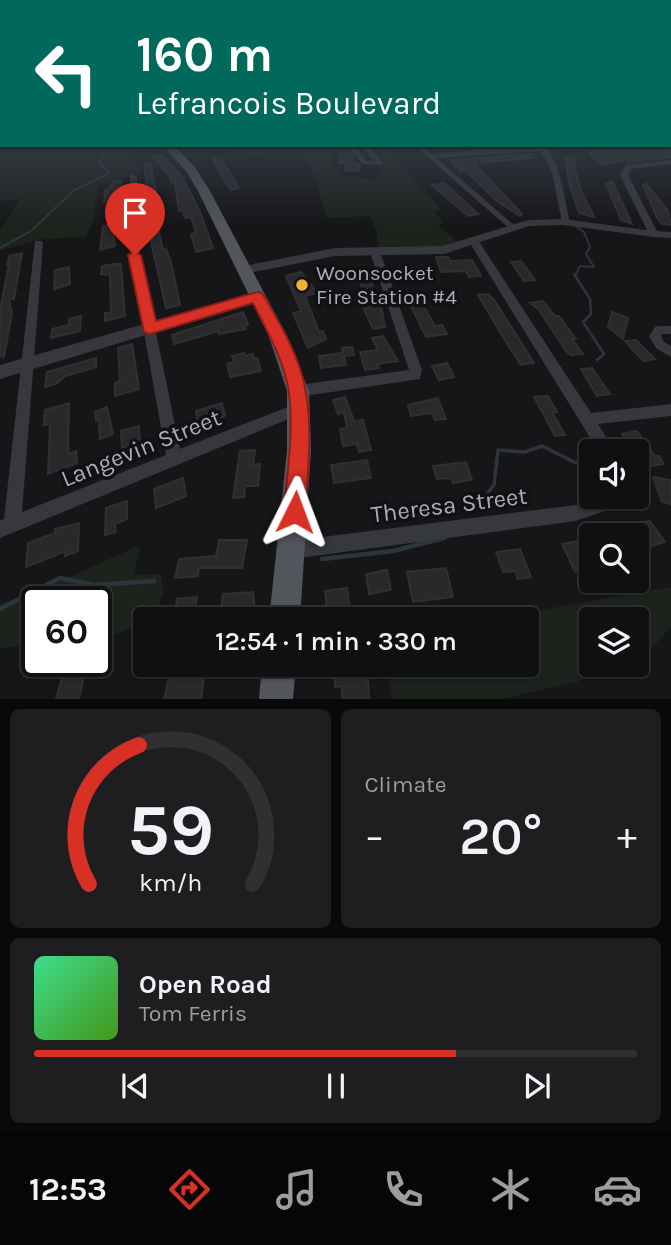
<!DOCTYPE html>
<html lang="en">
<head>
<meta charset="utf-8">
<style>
  body { margin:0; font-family:Karla,sans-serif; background:#1e1e20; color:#f1f3f6; height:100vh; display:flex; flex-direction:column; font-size:26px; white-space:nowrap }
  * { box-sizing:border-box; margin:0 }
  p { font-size:23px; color:#9c9d9f }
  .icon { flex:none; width:38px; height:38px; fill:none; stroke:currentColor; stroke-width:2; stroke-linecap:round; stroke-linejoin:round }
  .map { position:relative; height:699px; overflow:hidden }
  .panel { display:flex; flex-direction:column; gap:10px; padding:10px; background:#09090a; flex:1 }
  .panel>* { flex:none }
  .banner { position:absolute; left:0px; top:0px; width:672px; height:147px; box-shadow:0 2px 5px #0004,0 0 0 2px #303032; background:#00695c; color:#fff; overflow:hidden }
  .tools { position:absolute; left:579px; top:439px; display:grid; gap:14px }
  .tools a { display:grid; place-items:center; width:70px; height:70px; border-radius:7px; background:#101012; box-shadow:0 2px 5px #0004,0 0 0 2px #303032; font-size:35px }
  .speed { position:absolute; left:21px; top:586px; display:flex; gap:14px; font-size:35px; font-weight:700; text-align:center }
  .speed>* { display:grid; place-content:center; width:91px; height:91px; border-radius:50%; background:#101012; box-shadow:0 2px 5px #0004,0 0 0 2px #303032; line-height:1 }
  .speed .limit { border:4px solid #111; border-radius:10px; background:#fff; color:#111 }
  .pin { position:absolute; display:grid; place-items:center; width:60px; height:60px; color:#fff; margin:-72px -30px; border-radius:50% 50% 50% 0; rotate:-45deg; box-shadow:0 0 7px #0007 }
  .pin .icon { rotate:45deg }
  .me { position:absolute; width:77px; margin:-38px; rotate:3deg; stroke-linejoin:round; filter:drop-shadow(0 0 5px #0008) }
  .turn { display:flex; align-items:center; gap:24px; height:147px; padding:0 21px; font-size:32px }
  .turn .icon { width:91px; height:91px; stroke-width:2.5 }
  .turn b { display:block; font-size:49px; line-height:60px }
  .big { font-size:52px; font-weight:600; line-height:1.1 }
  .panel .widget { flex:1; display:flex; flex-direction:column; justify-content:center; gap:10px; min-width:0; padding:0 24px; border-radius:10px; background:#1e1e20 }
  .panel .dial { align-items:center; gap:0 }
  .dial svg { height:182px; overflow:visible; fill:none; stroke:#303032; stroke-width:7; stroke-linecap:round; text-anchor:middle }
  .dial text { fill:#f1f3f6; stroke:none }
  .song { display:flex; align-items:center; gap:21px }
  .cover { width:84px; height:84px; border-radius:10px; background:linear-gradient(135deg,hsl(150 70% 55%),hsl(100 70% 35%)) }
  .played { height:7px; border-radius:4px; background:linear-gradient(90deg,#d93025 70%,#303032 70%) }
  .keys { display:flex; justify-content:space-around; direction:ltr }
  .heat { display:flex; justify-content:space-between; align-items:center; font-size:38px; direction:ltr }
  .panel .tiles { flex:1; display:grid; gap:10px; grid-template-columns:1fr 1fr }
  .widget:last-child { grid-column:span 2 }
  .trip { position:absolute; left:133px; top:607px; width:406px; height:70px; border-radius:7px; background:#101012; box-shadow:0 2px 5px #0004,0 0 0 2px #303032; font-weight:600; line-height:70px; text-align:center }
  .tab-bar { display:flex; height:112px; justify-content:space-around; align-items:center; background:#060607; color:#9c9d9f }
  .tab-bar .icon { width:49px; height:49px }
  .tab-bar .active { color:#d93025 }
  .tab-bar b { font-size:32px; color:#f1f3f6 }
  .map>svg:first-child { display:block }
</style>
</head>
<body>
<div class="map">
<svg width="671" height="699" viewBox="0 0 671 699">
  <rect width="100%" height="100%" fill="#161618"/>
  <path fill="#1c231d" d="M17 145H129L133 150 126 153 130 159 141 165 142 173 100 184 95 199 94 220 86 237 45 239 0 250V229L21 199 0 201V153Z
    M230 145 329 147 334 154 331 163 341 175 371 179 380 177V166L384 159 372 145H383L441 209 433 211 443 222 438 225 460 244 440 250 378 252 377 233 370 216 327 218 311 167 297 152 283 151 248 157Z
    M140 545 134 575 161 574 163 592 154 619 145 620V625C127 629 115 636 96 638V602H37V644L0 648V604L66 579Z
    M671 587V627L637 664V620H592V665H636L634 668 503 699H392L388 665H527V620L489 619Z"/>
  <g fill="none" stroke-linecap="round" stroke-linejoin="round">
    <path stroke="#2c353c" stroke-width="2" d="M0 248 31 231 73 191 109 173 99 163 104 153 101 145
      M575 276 580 266 594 267 586 254 590 247 584 232 575 226"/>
    <path stroke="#2c353c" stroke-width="2.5" d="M574 274 590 299 591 314 583 322 604 354 597 360"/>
    <path stroke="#2c353c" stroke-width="3.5" d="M487 494 494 485 498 450 525 452 542 446 580 465 581 442"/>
    <path stroke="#2c353c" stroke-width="4.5" d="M322 559 393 551 444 538
      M0 609 60 578 94 585 154 581"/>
  </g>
  <path fill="#29292c" stroke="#303034" stroke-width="2" d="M625 145H671V157L629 162 627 159 604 165 593 158 589 151Z
    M342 148 353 157 352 162 360 164 359 171 345 170 346 163H339Z
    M161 154 183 178 200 212 213 248 196 252 191 234 196 233 191 217 185 218 183 210 179 211 175 183 172 184 170 177 152 156Z
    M532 154 535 158 474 163 522 214 520 216 498 202 465 170 460 171 451 160Z
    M565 156 576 157 575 170 582 193 594 217 579 213 569 183Z
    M219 158 223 161 239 188 231 190 223 178 212 159Z
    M150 162 157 196 148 198 144 163Z
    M121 180 118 229 113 230 115 246 100 250 103 226 109 225 111 201 104 202 105 190 109 189 114 181Z
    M612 181 632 224 621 220 606 184Z
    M444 183 452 190 478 214 468 216 432 185Z
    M646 183 668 211 671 225 662 224 657 218 643 185Z
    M158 228 163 250 166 249 171 262 180 305 166 308 148 229Z
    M22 253 14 299 9 300 12 313 4 357 0 356V310L9 264 7 265 9 256Z
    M436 257H448L450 261 472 260 481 276 469 277 466 271 441 272Z
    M521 261 535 280 524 281 511 262Z
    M114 264H121L125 316 105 321V313L111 312 110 275 101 274 102 266Z
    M69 267 70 284 54 289 55 270Z
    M366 269 382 311 385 327 373 329 360 300 358 292H363L356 271Z
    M301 272 317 293 305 296 319 332 323 331 326 339 308 348 293 313 301 311 286 276Z
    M415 292 435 326 442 325 447 334 426 337 405 294Z
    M488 294 495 301 534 363 521 365 506 342 478 295Z
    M543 301 555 316H559L576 339H572L583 354 571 355 566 351 539 310 530 303Z
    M243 312 248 325 245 326 246 329 219 334V331L174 344 172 335Z
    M612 312 628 318 623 339 608 327Z
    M81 316 80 331 51 338 52 329 69 325V319Z
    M383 336 398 361 377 364 379 368 365 370 360 352 378 350 372 338Z
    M636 340 655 359 643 361 625 341Z
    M132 344 139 389 115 396V383L120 381 118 348Z
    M352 347 354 355 344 356 346 365 321 368 319 356 343 353 342 348Z
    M244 353 245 356 253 354 254 359 257 358 261 371 230 377 227 364 234 362 232 356Z
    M96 358V367L65 376 56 384 45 387 47 372Z
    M447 363 454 377 439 380 432 366Z
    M592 368 610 394 597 396 581 369Z
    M548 396 557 412H552L565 435 555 436 534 397Z
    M345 397 354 421 363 420 371 450 359 452 357 444 343 446 340 429 347 428 344 412 338 414 333 400Z
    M438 398 446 419 435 420 432 413 411 416 408 405Z
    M69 403 68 445 69 454 76 451 77 463 48 474 50 424 44 425 45 410Z
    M222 403 225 416 198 425 196 411Z
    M107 407 113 434 100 439 99 420 96 421 95 412Z
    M139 426 140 446 130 449V445L122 448 121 431Z
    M637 431 655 456H659L664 464 651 466 643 453 637 454 622 434Z
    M255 450 253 465 260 464 258 486H245L244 497 233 498 240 451Z
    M367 460 371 478 334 483 331 465Z
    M466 462 472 480 453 483 451 478 437 479 433 466Z
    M653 477 671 480V504L662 502Z
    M183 478 186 496 156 508 154 489Z
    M127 501V519L115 524 116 532 105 535 106 508Z
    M650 521 665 542 637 550V536H625L620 528Z
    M79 523 78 551 65 556 66 551 26 567 28 543 55 533V529Z
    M589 539 592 569 575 572 562 544Z
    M219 540H247L242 568H199L198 576 175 578 179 559 216 556Z
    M520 549 531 577 518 579 515 571 503 572 496 552Z
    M446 568 453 597 413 602 407 572Z
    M387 570 391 590 369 594 366 574Z
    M347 588 351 620H328L325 591Z
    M253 592 256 617 220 620 223 594Z
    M197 597 194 619 174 620 177 599Z
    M334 665H362L363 681 368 680 369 699H342V686L335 687Z
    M85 671 79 699H56L63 674Z
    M169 678H204L201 699H164Z"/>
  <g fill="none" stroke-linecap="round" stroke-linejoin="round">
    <path fill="#37383d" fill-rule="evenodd" d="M670 135H671V139H670Z
      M150 145H162L153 148Z
      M346 145H353L367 161H374L361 145H368L383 163 379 165 363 164Z
      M414 145H421L431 154 540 145H602L548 150C563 171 564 198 570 222L566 225 562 222 552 172 541 151 436 158 513 224 514 226 510 229Z
      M671 160V164L631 169 628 175 657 231 671 232V238L654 237 649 234 620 175 626 165Z
      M130 174 137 176 140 255 180 449 298 403 303 405 305 409 303 413 0 538V520L4 519 35 241H41L43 243 22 512 166 455 130 255Z
      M473 237 478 240 591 413 671 404V416L598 424 615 452H599L468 240Z
      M375 249 380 252 422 370 420 379 298 397 293 395 291 391 293 387 298 385 409 370 370 252Z
      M659 326H671V334H662L661 336 664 342 671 346V357L656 348 649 336 655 327Z
      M598 497H619L613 508 576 521 291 559 285 556 282 550 285 544 291 541 576 505Z"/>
    <path fill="#37383d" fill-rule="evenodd" d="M563 219 654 231 660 234 654 237 563 225 529 226 444 254 335 256 244 274 238 270 244 266 335 248 443 246 528 220Z
      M257 292 264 297 262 300 0 379V365Z"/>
    <path fill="#53555c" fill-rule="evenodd" d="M162 145H173L195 167 210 191 286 334 309 391 311 450 300 620H269L287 450V391L268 334 198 191 186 171Z
      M262 665H296L293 699H259Z"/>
  </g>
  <linearGradient id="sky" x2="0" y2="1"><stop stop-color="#0c0c0d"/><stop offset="0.57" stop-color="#363c48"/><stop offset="1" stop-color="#363c48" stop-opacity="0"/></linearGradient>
  <rect width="671" height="226" fill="url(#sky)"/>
  <path fill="#d93025" stroke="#8d1f18" stroke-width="2" d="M135 251 141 255 156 321 257 292 262 293C280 323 301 359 306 393 313 432 307 473 306 512L302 520 295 523 287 520 284 512C287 473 294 433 289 393 285 362 267 331 253 303L150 334 144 332 128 255Z"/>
  <circle fill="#f2b134" stroke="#111113" stroke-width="2.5" cx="302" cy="285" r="7"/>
  <g text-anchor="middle" stroke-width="7" stroke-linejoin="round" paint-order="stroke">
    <g font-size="21" fill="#a8adb8" stroke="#111113" text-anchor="start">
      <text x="316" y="280">Woonsocket<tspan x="316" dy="24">Fire Station #4</tspan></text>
    </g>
    <g font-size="24" fill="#a8adb8" stroke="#111113">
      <text transform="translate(141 448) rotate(-22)" y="8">Langevin Street</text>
      <text transform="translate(449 505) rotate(-7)" y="8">Theresa Street</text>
    </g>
  </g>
</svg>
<div class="tools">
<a><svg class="icon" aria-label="sound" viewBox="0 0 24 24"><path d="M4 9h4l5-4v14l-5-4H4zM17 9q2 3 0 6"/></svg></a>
<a><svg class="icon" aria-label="search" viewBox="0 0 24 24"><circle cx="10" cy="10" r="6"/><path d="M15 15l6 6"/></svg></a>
<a><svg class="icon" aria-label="layers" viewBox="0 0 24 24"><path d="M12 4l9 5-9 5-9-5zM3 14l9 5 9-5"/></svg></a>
</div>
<div class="speed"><div class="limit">60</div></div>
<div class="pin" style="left:135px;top:255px;background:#d93025"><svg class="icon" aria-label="arrive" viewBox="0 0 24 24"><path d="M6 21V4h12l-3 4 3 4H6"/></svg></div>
<svg class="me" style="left:295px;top:512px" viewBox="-20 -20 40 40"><path d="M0-17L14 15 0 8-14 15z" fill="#d93025" stroke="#fff" stroke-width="4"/></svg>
<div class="trip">12:54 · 1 min · 330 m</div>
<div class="banner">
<div class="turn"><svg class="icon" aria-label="left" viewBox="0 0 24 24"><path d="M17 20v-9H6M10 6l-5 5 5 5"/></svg><div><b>160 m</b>Lefrancois Boulevard</div></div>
</div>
</div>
<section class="panel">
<div class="tiles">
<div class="widget dial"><svg viewBox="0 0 100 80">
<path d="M14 69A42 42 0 1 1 86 69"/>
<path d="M14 69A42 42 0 0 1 36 8" stroke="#d93025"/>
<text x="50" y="56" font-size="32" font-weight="700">59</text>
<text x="50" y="72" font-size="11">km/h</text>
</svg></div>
<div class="widget"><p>Climate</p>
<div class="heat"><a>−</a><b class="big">20°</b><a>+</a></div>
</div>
<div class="widget">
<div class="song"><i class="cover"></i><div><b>Open Road</b><p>Tom Ferris</p></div></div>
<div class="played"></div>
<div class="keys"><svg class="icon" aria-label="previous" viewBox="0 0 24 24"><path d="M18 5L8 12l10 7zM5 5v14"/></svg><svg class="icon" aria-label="pause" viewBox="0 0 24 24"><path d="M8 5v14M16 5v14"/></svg><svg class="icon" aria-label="next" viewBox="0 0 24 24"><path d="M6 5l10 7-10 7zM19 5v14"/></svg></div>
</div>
</div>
</section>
<nav class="tab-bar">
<b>12:53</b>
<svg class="icon active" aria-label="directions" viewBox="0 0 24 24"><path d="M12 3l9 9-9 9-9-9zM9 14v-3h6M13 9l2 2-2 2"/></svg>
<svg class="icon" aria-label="music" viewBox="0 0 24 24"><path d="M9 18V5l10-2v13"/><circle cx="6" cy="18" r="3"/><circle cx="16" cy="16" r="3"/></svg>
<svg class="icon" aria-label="phone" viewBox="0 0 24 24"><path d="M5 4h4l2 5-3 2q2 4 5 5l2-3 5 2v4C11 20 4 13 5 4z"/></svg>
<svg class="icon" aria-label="climate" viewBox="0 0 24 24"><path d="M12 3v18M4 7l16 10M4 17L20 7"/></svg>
<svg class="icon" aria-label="car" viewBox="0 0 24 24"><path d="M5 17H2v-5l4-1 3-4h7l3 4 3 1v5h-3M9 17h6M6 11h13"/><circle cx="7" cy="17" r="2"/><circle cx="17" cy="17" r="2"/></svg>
</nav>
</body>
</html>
